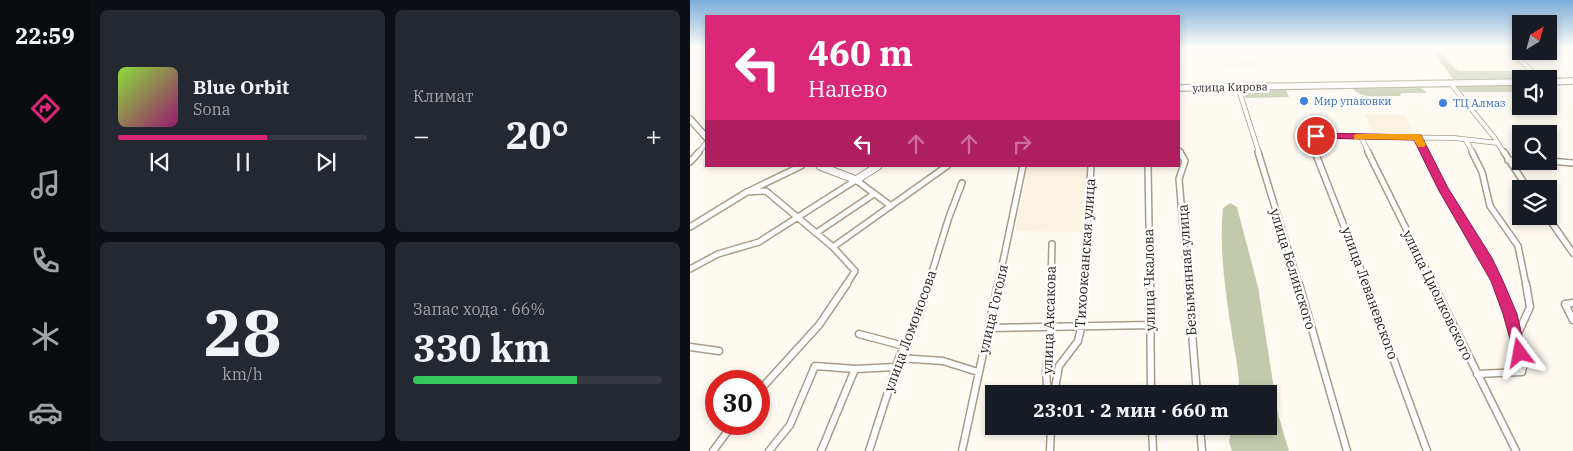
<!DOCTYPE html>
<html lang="ru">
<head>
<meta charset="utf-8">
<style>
  body { margin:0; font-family:"IBM Plex Serif",serif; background:#242831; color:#f1f3f6; height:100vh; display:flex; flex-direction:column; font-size:19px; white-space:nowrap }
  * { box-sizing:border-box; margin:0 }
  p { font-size:16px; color:#9ea1a6 }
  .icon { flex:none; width:28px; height:28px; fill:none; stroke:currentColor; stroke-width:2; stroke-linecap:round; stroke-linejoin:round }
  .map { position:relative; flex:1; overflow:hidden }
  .drawer { display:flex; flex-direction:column; gap:10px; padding:10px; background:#0d0f14; width:600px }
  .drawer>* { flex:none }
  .guide { position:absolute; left:15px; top:15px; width:475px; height:152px; border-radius:0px; box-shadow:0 2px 8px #0003; background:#db2777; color:#fff; overflow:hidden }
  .needle { width:32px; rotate:37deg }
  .buttons { position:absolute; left:822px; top:15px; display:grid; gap:10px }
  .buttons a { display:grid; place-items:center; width:45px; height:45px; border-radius:0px; background:#171b24; box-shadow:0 2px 8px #0003; font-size:25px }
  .speed { position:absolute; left:15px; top:370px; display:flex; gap:10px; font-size:25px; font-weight:700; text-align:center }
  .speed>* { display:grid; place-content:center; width:65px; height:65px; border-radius:50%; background:#171b24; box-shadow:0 2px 8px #0003; line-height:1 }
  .speed .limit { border:8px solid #d22; background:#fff; color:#111 }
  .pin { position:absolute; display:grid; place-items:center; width:42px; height:42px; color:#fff; margin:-21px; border:2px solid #fff; border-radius:50%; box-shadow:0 1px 5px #0007 }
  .me { position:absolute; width:55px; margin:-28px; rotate:347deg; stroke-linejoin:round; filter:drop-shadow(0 0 4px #0008) }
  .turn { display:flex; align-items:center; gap:18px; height:105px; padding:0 20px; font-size:22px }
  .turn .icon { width:65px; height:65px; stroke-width:2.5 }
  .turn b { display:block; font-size:35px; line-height:42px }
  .lanes { display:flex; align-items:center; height:48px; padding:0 20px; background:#0003; justify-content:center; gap:25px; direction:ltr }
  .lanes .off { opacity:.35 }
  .big { font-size:38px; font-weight:700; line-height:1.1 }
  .drawer .tile { flex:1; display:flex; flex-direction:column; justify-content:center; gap:8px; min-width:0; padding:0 18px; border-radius:8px; background:#242831 }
  .drawer .dial { align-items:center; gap:0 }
  .dial b { font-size:65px; line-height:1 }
  .song { display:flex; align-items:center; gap:15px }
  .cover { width:60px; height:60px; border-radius:8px; background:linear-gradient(135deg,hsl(90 70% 55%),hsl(320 70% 35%)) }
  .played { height:5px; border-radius:2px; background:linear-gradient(90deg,#db2777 60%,#363941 60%) }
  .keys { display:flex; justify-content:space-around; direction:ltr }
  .heat { display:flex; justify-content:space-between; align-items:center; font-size:28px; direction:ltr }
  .charge { height:8px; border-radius:4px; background:linear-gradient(90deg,#34c759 66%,#363941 0) }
  .drawer .tiles { flex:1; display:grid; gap:10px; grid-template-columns:repeat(2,1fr) }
  .trip { position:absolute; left:295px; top:385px; width:292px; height:50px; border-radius:0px; background:#171b24; box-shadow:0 2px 8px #0003; font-weight:700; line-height:50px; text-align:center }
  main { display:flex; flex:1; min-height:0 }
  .tab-bar { display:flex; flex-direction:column; width:90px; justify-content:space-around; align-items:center; background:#090b0e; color:#9ea1a6 }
  .tab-bar .icon { width:35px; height:35px }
  .tab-bar .current { color:#db2777 }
  .tab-bar b { font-size:22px; color:#f1f3f6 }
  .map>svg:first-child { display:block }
</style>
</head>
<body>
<main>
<nav class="tab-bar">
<b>22:59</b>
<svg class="icon current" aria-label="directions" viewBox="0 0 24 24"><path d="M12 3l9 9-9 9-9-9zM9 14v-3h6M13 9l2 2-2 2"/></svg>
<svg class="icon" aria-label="music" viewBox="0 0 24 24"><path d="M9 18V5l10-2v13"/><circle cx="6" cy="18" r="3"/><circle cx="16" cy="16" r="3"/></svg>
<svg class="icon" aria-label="phone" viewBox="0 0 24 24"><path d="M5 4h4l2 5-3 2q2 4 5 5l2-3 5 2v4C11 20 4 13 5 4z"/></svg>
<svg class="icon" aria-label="climate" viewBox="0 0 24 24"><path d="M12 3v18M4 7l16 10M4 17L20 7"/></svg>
<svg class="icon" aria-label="car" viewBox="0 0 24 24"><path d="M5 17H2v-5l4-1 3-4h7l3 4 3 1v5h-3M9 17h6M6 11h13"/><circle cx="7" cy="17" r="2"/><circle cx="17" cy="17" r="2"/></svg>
</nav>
<section class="drawer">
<div class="tiles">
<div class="tile">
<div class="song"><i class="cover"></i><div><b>Blue Orbit</b><p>Sona</p></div></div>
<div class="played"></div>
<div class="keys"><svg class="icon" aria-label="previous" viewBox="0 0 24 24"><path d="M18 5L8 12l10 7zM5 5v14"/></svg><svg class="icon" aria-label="pause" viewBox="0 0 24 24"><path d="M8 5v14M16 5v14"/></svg><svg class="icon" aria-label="next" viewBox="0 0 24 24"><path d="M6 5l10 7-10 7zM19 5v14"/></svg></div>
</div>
<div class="tile"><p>Климат</p>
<div class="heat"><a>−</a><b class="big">20°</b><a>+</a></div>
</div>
<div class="tile dial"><b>28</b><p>km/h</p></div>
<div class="tile"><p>Запас хода · 66%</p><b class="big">330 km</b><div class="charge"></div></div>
</div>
</section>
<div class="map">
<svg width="883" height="451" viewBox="0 0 883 451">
  <rect width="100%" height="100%" fill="#fffaf2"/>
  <path fill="#fcf2e2" d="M740 48H815L841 74 760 75Z
    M522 57 565 58 570 68 525 70Z
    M675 114 714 115 725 137 684 136Z
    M338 166H401L392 232 325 231Z"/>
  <path fill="#c3caac" d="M748 52 751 53 764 68 769 71H830L837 78 763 79 745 55Z
    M831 85V92H772L766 87Z
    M595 88 599 97 555 98 552 89Z
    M731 88 737 93H711L710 96C696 96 673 100 663 89Z
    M540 203 547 207 568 287 588 414 599 451H542L539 442 542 426H579V394H549C550 372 544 350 541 328 535 289 529 247 533 208Z"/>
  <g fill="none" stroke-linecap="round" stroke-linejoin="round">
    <defs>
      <path id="minor-far2" d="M819 48 849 79
        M761 84 804 137 814 153
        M548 87 569 153
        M619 136 626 153
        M626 136 764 138 808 143
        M671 137 679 153
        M727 137 735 153
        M776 140 783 153
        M489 150 491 153
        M8 153 16 143"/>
      <path id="minor-far1" d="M490 152 495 161 489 179 498 285
        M568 152 609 285
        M625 152 677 285
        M678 152 744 285
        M734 152 753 189 809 285
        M782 152 792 172 800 206 828 246 836 285
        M814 152 838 189
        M818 160 831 161
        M841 161H858
        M859 161 883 163
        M0 162 9 152
        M458 166 460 285
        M57 192 76 191 143 247 165 271 156 285
        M857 216 883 253
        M0 227 57 192 111 166
        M126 233 184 194
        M143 247 257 166
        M0 269 28 254 69 242 166 180 201 206
        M238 285 259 217 272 183
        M308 285 333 166
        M361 285 362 244
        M394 285 401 166"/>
      <path id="minor" d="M361 284 360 336 356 371 357 385 363 394
        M460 284 461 394
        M498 284 507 394
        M609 284 657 451
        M676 284 737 451
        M743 284 826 451
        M883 303 875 304 883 320
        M299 328 460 325
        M169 334 214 346
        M826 338 840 307 836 284
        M0 347 29 351
        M209 358 253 361 288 372
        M787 374 832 372 833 367 820 314 808 284
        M69 391 129 325 157 284
        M364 394 369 366 388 341 392 324 394 284
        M462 426 463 451
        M510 426 512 451
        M23 451 43 424
        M79 451 100 425 125 366 165 369 206 367
        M131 451 165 369
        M179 451 209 358 228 318 239 284
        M272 451 308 284
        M360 451 361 426"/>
      <path id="major-far1" d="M859 82 883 81
        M489 88 831 82
        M0 119 16 137"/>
      <path id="major" d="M130 166 166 180 188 166"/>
    </defs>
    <use href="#minor-far2" stroke="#a89c89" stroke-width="5.5"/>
    <use href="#minor-far1" stroke="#a89c89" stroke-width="8"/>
    <use href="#minor" stroke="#a89c89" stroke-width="9"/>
    <use href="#major-far1" stroke="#a89c89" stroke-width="8"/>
    <use href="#major" stroke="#a89c89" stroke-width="9"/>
    <use href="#minor-far2" stroke="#fff" stroke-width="4"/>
    <use href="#minor-far1" stroke="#fff" stroke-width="5"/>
    <use href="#minor" stroke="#fff" stroke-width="6"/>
    <use href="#major-far1" stroke="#fff" stroke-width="5.5"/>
    <use href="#major" stroke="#fff" stroke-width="7"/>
  </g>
  <linearGradient id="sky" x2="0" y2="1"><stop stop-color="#7bacd8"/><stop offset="0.43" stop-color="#fffdf9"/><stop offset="1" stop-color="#fffdf9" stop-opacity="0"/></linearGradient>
  <rect width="883" height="111" fill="url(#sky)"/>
  <path fill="#db2777" stroke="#8e194d" d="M626 133 731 135 758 188 802 258 813 281 827 314 836 353 834 357 830 359 825 357 813 314 801 281 748 189 724 140 623 138 622 136Z"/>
  <path fill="#f59e0b" d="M668 134H727L731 135 736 145 734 147H728L724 140 664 139V135Z"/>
  <g fill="#3f7fe0" stroke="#fff" stroke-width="2">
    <circle cx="614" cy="101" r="5"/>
    <circle cx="753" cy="103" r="5"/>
  </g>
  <g text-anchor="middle" stroke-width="5" stroke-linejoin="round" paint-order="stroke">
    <g font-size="11" fill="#241f18" stroke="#fff">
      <text transform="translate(540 87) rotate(-1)" y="4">улица Кирова</text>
    </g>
    <g font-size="11" fill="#366cbe" stroke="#fff" text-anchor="start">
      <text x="624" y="105">Мир упаковки</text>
      <text x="763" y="107">ТЦ Алмаз</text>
    </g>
    <g font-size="14" fill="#241f18" stroke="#fff">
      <text transform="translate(395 253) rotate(-86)" y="5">Тихоокеанская улица</text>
      <text transform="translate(603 269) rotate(73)" y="5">улица Белинского</text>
      <text transform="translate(497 270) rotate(-94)" y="5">Безымянная улица</text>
      <text transform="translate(459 280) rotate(-91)" y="5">улица Чкалова</text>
      <text transform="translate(680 293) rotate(70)" y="5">улица Леваневского</text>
      <text transform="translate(748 295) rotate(64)" y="5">улица Циолковского</text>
      <text transform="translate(303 309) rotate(-77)" y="5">улица Гоголя</text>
      <text transform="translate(359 320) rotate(-88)" y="5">улица Аксакова</text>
      <text transform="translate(220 331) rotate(-70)" y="5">улица Ломоносова</text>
    </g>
  </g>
</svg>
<div class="buttons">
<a><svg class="needle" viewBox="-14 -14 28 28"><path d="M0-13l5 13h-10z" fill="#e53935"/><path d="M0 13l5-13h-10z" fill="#9ea1a6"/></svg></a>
<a><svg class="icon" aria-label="sound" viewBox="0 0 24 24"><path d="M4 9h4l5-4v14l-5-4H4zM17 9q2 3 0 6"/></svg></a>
<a><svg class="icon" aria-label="search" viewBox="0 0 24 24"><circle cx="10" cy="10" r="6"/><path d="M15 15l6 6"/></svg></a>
<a><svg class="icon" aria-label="layers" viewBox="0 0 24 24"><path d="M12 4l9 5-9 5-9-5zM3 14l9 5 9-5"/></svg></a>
</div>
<div class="speed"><div class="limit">30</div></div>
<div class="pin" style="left:626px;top:136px;background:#d93025"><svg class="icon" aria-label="arrive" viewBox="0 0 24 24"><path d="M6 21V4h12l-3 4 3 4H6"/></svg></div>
<svg class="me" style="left:830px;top:353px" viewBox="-20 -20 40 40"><path d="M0-17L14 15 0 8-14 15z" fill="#db2777" stroke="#fff" stroke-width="4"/></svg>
<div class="trip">23:01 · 2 мин · 660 m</div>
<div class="guide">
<div class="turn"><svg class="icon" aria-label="left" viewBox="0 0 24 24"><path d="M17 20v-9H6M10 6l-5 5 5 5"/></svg><div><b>460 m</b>Налево</div></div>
<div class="lanes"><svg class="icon" aria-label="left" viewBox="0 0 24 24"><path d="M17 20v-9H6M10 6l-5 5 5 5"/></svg><svg class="icon off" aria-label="ahead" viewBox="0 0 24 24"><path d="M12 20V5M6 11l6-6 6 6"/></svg><svg class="icon off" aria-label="ahead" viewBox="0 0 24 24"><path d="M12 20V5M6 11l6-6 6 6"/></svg><svg class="icon off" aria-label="right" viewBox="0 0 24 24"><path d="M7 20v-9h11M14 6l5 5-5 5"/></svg></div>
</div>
</div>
</main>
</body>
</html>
